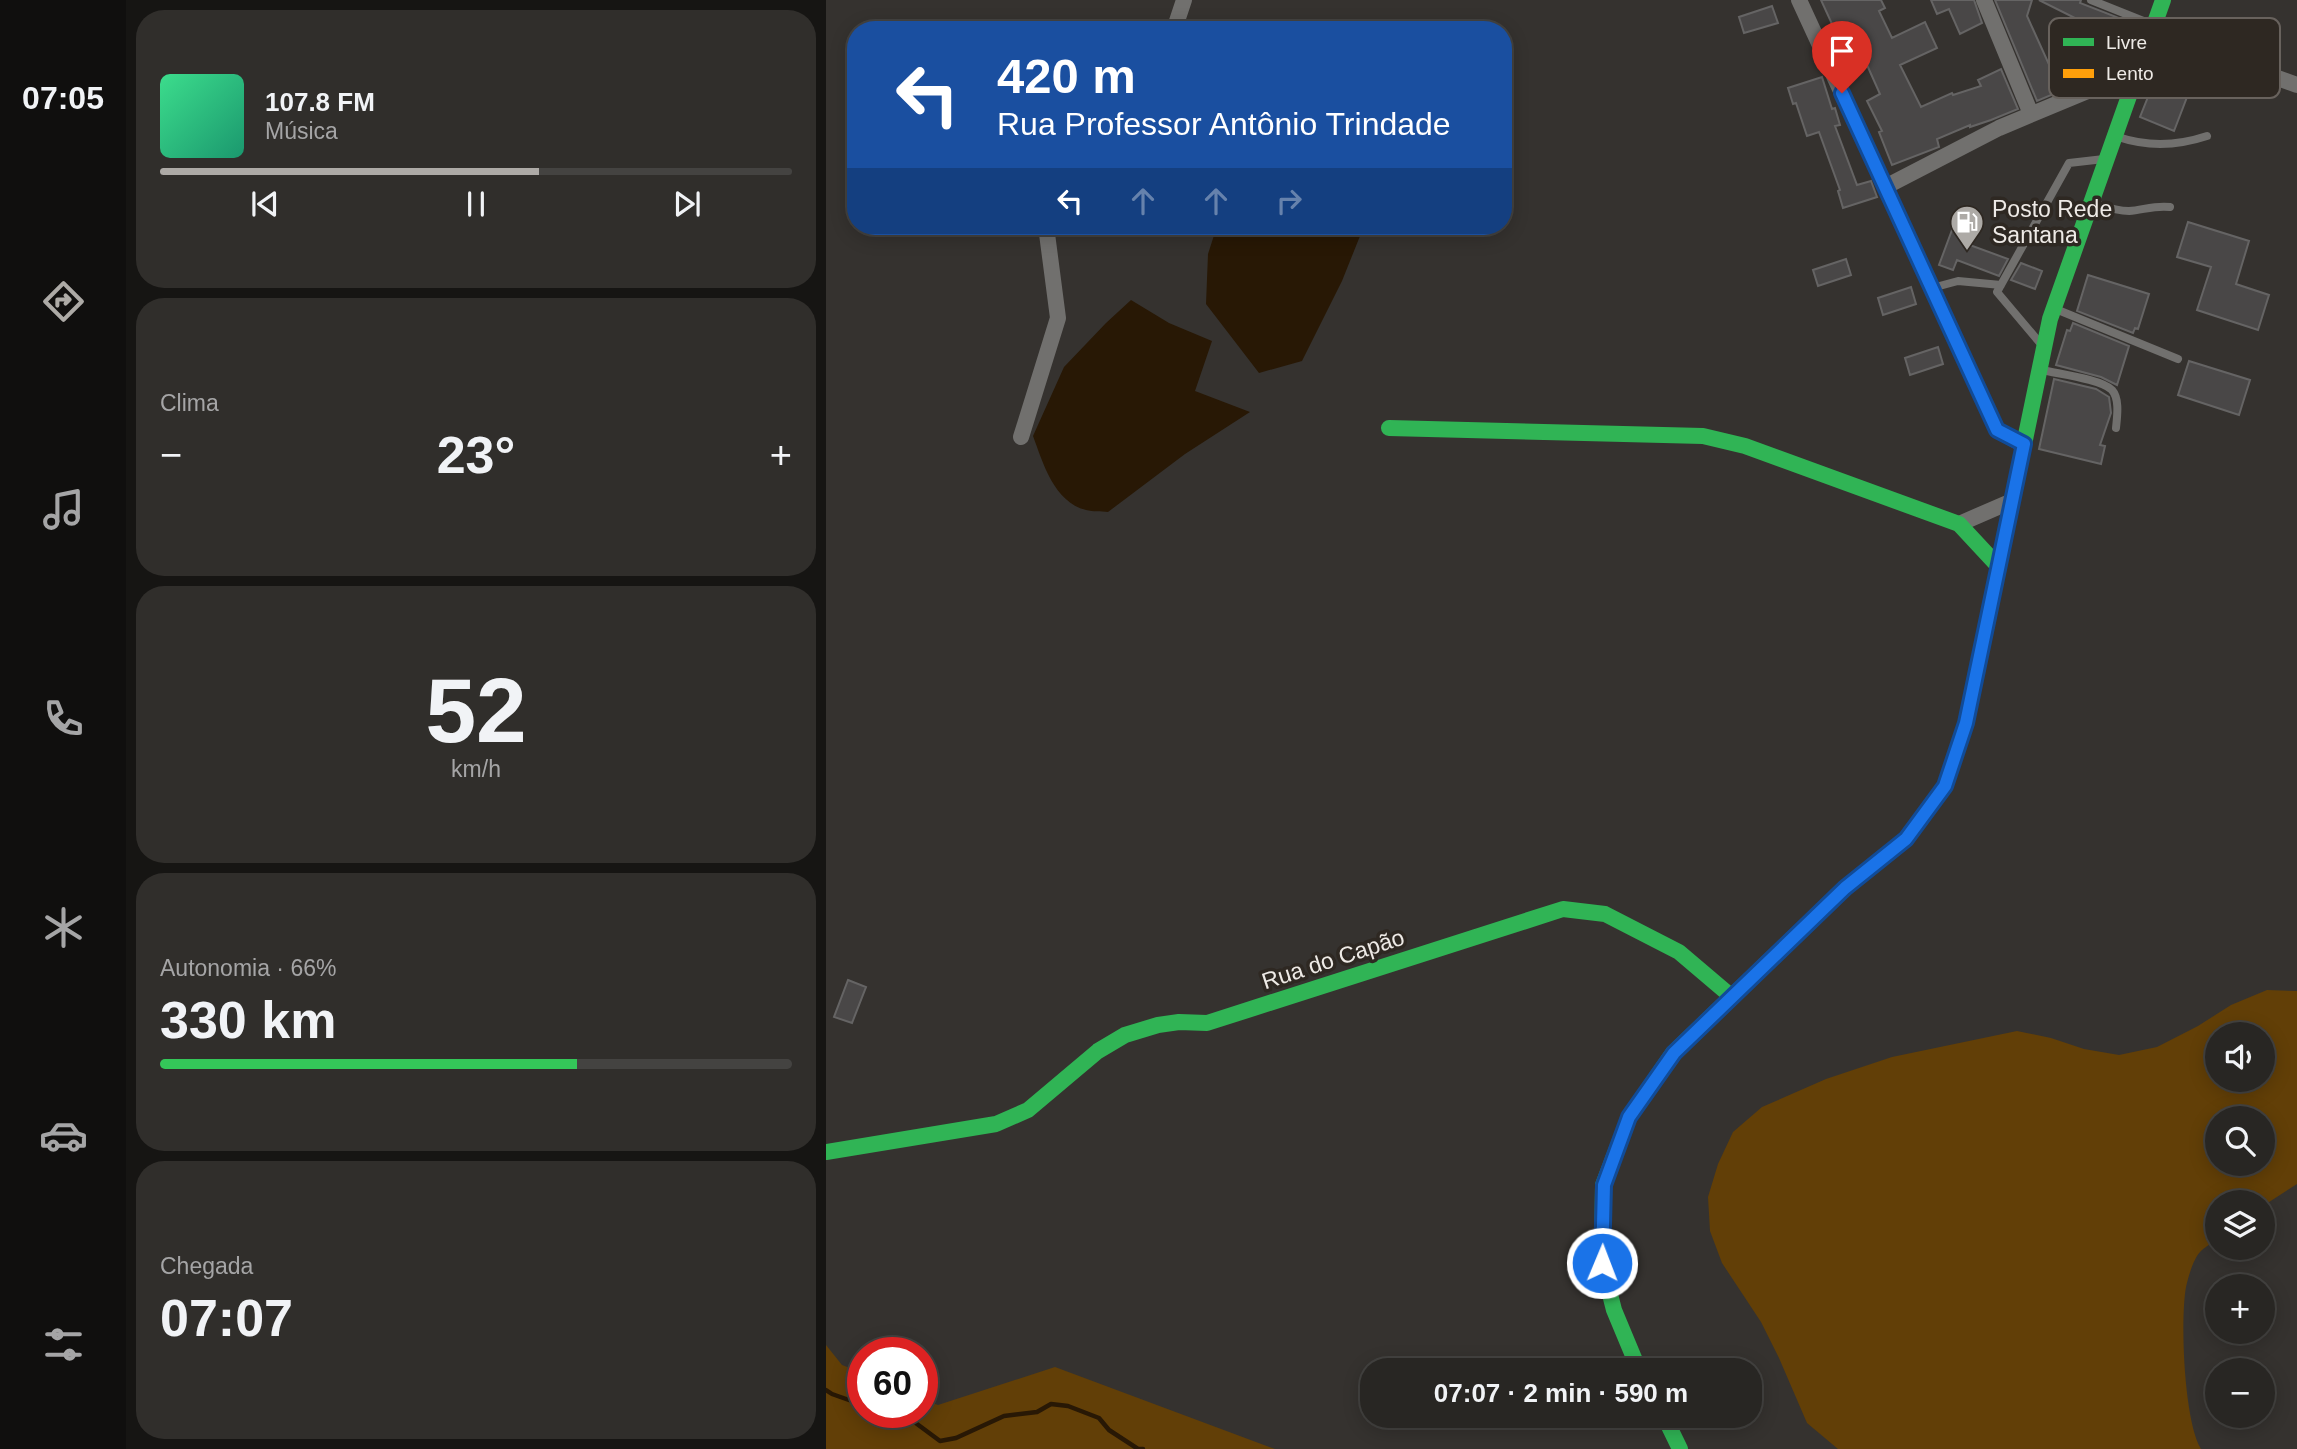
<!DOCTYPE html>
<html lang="pt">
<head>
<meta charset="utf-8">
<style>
  body { margin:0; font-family:Helvetica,sans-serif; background:#302e2b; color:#f1f3f6; height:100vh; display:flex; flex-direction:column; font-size:26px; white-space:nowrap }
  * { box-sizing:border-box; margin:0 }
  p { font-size:23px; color:#a5a5a6 }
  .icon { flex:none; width:38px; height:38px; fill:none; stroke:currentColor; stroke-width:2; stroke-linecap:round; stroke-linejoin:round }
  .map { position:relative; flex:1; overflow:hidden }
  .details { display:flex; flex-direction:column; gap:10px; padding:10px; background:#161513; width:700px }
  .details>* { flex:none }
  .banner { position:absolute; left:21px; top:21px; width:665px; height:214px; border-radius:28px; box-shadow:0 4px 18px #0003,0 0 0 2px #444341; background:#1a4fa0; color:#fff; overflow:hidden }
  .controls { position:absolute; left:1379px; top:1022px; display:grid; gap:14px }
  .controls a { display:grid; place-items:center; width:70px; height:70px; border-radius:50%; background:#282623; box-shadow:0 4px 18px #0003,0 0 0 2px #444341; font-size:35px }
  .speed { position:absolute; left:21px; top:1337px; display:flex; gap:14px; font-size:35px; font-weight:700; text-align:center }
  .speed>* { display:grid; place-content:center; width:91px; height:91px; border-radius:50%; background:#282623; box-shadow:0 4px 18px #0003,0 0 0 2px #444341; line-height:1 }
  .speed .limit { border:10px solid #d22; background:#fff; color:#111 }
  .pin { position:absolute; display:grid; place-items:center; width:60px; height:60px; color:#fff; margin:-72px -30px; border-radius:50% 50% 50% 0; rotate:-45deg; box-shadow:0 0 7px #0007 }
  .pin .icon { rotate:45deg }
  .me { position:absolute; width:77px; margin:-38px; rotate:1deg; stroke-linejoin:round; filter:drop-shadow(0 0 5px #0008) }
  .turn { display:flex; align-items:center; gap:24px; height:147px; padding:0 35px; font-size:32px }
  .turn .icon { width:91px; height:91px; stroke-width:2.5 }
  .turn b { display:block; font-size:49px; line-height:60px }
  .lanes { display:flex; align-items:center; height:66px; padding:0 35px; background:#0003; justify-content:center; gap:35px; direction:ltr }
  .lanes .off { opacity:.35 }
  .big { font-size:52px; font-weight:700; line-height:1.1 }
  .details .widget { flex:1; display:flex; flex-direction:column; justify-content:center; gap:10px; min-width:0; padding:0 24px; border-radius:28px; background:#302e2b }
  .details .dial { align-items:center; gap:0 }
  .dial b { font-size:91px; line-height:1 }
  .song { display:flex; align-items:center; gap:21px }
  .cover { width:84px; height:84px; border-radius:10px; background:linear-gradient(135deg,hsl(150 70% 55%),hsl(160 70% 35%)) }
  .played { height:7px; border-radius:4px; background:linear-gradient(90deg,#adaaa6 60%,#444341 60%) }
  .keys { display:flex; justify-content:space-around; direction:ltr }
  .heat { display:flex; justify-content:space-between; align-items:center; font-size:38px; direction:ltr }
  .charge { height:10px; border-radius:5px; background:linear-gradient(90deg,#34c759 66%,#444341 0) }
  .trip { position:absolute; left:534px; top:1358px; width:402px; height:70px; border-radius:28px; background:#282623; box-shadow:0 4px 18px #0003,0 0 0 2px #444341; font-weight:700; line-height:70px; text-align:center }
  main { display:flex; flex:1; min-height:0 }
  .dock { display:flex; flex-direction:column; width:126px; justify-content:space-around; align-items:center; background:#100f0e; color:#a5a5a6 }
  .dock .icon { width:49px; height:49px }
  .dock .current { color:#adaaa6 }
  .dock b { font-size:32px; color:#f1f3f6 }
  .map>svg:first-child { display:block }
</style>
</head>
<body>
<main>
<nav class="dock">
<b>07:05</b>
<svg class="icon current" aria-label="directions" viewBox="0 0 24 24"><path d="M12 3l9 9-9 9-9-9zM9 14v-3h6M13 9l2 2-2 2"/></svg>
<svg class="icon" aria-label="music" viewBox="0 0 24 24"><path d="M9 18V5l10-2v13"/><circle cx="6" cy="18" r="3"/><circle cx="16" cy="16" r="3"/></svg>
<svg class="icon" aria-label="phone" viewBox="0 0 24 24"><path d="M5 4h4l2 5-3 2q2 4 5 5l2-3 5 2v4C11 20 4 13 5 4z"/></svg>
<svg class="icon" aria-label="climate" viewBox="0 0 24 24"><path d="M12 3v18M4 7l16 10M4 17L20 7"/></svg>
<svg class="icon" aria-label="car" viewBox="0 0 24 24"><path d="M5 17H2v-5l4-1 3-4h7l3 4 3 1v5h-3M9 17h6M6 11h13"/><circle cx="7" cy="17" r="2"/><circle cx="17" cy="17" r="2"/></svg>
<svg class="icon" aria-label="filters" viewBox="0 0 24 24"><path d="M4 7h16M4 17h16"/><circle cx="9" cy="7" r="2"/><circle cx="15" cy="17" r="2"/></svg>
</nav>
<section class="details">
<div class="widget">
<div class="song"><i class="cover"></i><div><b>107.8 FM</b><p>Música</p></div></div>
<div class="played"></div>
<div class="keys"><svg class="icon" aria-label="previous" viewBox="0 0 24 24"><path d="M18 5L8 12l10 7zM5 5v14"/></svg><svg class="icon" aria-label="pause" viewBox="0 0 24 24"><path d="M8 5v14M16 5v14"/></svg><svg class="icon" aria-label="next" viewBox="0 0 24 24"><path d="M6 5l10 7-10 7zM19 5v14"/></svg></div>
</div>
<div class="widget"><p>Clima</p>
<div class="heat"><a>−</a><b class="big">23°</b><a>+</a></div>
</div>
<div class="widget dial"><b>52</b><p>km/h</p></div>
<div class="widget"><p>Autonomia · 66%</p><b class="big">330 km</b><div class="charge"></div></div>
<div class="widget"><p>Chegada</p><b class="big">07:07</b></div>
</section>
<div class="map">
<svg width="1471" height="1449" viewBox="0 0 1471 1449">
  <rect width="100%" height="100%" fill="#35322f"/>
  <path fill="#623f07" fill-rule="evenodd" d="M1441 990 1471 991V1184L1437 1206V1202H1391V1239C1385 1244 1375 1249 1371 1256 1366 1264 1362 1278 1360 1287 1354 1320 1358 1421 1375 1449H1012L981 1423 953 1358 935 1322 896 1263 884 1231 882 1197 892 1164 907 1132 936 1107 1000 1079 1066 1057 1191 1031 1225 1038 1258 1049 1293 1055 1331 1047 1372 1026 1405 1005ZM1391 1034H1437V1080H1391ZM1391 1118H1437V1164H1391Z
    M0 1345 16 1365 37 1373V1412H96V1399L112 1405 229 1367 449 1449H0Z"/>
  <path fill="#281805" d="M391 226H538L516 281 476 361 433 373 380 304 382 254Z
    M305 300 343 323 386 341 369 391 424 412 359 454 282 512C275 511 267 512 260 510 228 502 217 463 207 436L238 367 280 323Z"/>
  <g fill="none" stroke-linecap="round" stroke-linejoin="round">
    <path stroke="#281805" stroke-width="4.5" d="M0 1390 6 1394 37 1405
      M63 1412 87 1421 114 1441 130 1438 178 1416 211 1412 225 1404 242 1406 273 1418 283 1430 312 1449H317"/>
  </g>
  <path fill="#494747" stroke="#656464" stroke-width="2" d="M995 0H1055L1059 8 1053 11 1066 38 1099 22 1111 48 1074 65 1095 107 1126 93 1127 95 1155 86 1152 80 1175 69 1192 109 1165 120 1144 127V125L1111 139 1113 147 1066 165 1053 132 1056 131 1041 101 1054 94 1033 47 1014 57 1006 40 1012 37Z
    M1105 0H1148L1156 23 1134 34 1123 9 1111 14Z
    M1169 0H1206L1201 16 1225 69 1234 39 1245 43 1253 20 1213 0H1255L1254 3 1311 25 1306 39 1301 37 1296 53 1268 77 1211 101Z
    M946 6 952 23 918 33 913 17Z
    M1338 57 1371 71 1348 131 1314 117Z
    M996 77 1006 109 1009 108 1014 125 1009 126 1031 185 1045 181 1051 197 1017 208 1012 191 1014 190 993 132 981 136 970 103 967 104 962 88Z
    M1362 222 1423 241 1410 284 1443 295 1432 330 1371 310 1385 267 1351 257Z
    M1126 230 1141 235V244L1182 259 1173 276 1131 260 1127 270 1113 265Z
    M1020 259 1025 275 992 286 987 270Z
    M1195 263 1216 271 1209 289 1185 280Z
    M1262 275 1323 294 1312 329 1309 328 1307 333 1251 311Z
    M1085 287 1090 304 1057 315 1052 298Z
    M1247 323 1303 346 1291 385 1275 377 1230 365 1241 330 1244 331Z
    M1112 347 1117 364 1084 375 1079 358Z
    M1363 361 1424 380 1413 415 1352 395Z
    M1228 379 1270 389 1283 397 1285 413 1274 445 1279 446 1275 464 1213 449Z
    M22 980 40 987 26 1023 8 1017Z"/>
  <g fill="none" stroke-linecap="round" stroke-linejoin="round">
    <path stroke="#71706e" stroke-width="8" d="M1265 0 1325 24
      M1292 137C1322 147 1351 146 1381 136
      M1268 203C1280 207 1290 211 1303 211 1317 210 1329 205 1344 207
      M1106 288 1132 281 1175 285
      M1232 310 1352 359
      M1214 343 1171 292 1243 163 1278 159
      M1216 370C1232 374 1275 379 1286 390 1294 399 1291 417 1290 428"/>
    <path stroke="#71706e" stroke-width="16" d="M973 0 1171 430 1198 445
      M1158 0 1205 114
      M348 30 358 0
      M1326 33 1471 85
      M1059 187 1173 128 1283 82 1310 77
      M195 437 232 318 220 226
      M1133 524 1186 501"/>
    <path stroke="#30b455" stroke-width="16" d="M563 428 877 436 919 446 1133 524 1173 567
      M1166 599 1224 319 1337 0
      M0 1152 170 1124 202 1110 272 1051 299 1035 332 1025 353 1022 381 1023 737 909 779 914 853 952 906 997
      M813 1370 788 1310 776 1263 777 1185 803 1117 847 1053 923 980
      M838 1416 854 1449"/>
    <path stroke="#ff9f0a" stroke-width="16" d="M923 980 1019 888 1080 839 1119 786 1140 723 1166 599"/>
  </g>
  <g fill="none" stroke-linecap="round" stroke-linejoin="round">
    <defs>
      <path id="route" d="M776 1263 778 1185 803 1117 848 1053 1019 888 1080 839 1119 786 1140 723 1198 444 1171 430 1016 93"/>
    </defs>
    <use href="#route" stroke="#114b97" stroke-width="18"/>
    <use href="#route" stroke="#1a73e8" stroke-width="12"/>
  </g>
  <defs>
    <symbol id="fuel-pin" viewBox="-11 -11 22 30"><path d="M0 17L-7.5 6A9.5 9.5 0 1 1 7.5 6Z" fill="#adaaa6" stroke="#2e2822"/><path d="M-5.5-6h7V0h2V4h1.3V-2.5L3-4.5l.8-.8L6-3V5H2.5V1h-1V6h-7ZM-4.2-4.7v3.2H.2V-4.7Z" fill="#fff"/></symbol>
  </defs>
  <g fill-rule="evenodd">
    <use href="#fuel-pin" x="1122" y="203" width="38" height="52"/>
  </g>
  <g text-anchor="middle" stroke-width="7" stroke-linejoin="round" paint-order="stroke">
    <g font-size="23" fill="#eeeae6" stroke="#2e2822" text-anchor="start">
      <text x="1166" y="217">Posto Rede<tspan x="1166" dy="26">Santana</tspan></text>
    </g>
    <g font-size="23" fill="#eeeae6" stroke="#2e2822">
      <text transform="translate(507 959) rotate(-18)" y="8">Rua do Capão</text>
    </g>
  </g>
  <rect x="1223" y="18" width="231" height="80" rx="10" fill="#2e2822" stroke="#68625d" stroke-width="2"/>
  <rect x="1237" y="38" width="31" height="8" fill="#30b455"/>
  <rect x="1237" y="69" width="31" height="9" fill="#ff9f0a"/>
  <g font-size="19" fill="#eeeae6">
    <text x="1280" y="49">Livre</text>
    <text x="1280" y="80">Lento</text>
  </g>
</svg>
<div class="controls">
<a><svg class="icon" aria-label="sound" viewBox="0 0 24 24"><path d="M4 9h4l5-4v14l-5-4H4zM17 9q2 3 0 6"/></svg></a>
<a><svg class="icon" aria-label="search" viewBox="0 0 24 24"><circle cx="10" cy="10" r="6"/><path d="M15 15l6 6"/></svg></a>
<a><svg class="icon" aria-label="layers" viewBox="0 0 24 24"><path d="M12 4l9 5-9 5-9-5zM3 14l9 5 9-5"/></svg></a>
<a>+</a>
<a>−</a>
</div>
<div class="speed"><div class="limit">60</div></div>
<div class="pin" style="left:1016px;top:93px;background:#d93025"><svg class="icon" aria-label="arrive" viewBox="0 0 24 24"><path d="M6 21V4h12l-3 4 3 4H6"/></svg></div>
<svg class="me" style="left:776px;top:1263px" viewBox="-20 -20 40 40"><circle r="17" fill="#1a73e8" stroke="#fff" stroke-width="3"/><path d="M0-11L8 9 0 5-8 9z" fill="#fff"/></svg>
<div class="trip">07:07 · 2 min · 590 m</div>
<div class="banner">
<div class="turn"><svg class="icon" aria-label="left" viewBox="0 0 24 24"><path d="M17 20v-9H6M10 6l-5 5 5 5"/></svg><div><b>420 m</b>Rua Professor Antônio Trindade</div></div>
<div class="lanes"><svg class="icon" aria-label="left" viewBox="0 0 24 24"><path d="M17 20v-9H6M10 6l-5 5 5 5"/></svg><svg class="icon off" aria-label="ahead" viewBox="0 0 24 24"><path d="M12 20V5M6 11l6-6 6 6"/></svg><svg class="icon off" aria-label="ahead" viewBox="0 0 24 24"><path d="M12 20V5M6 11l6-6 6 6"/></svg><svg class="icon off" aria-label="right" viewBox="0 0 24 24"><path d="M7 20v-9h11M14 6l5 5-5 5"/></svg></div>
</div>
</div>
</main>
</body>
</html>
